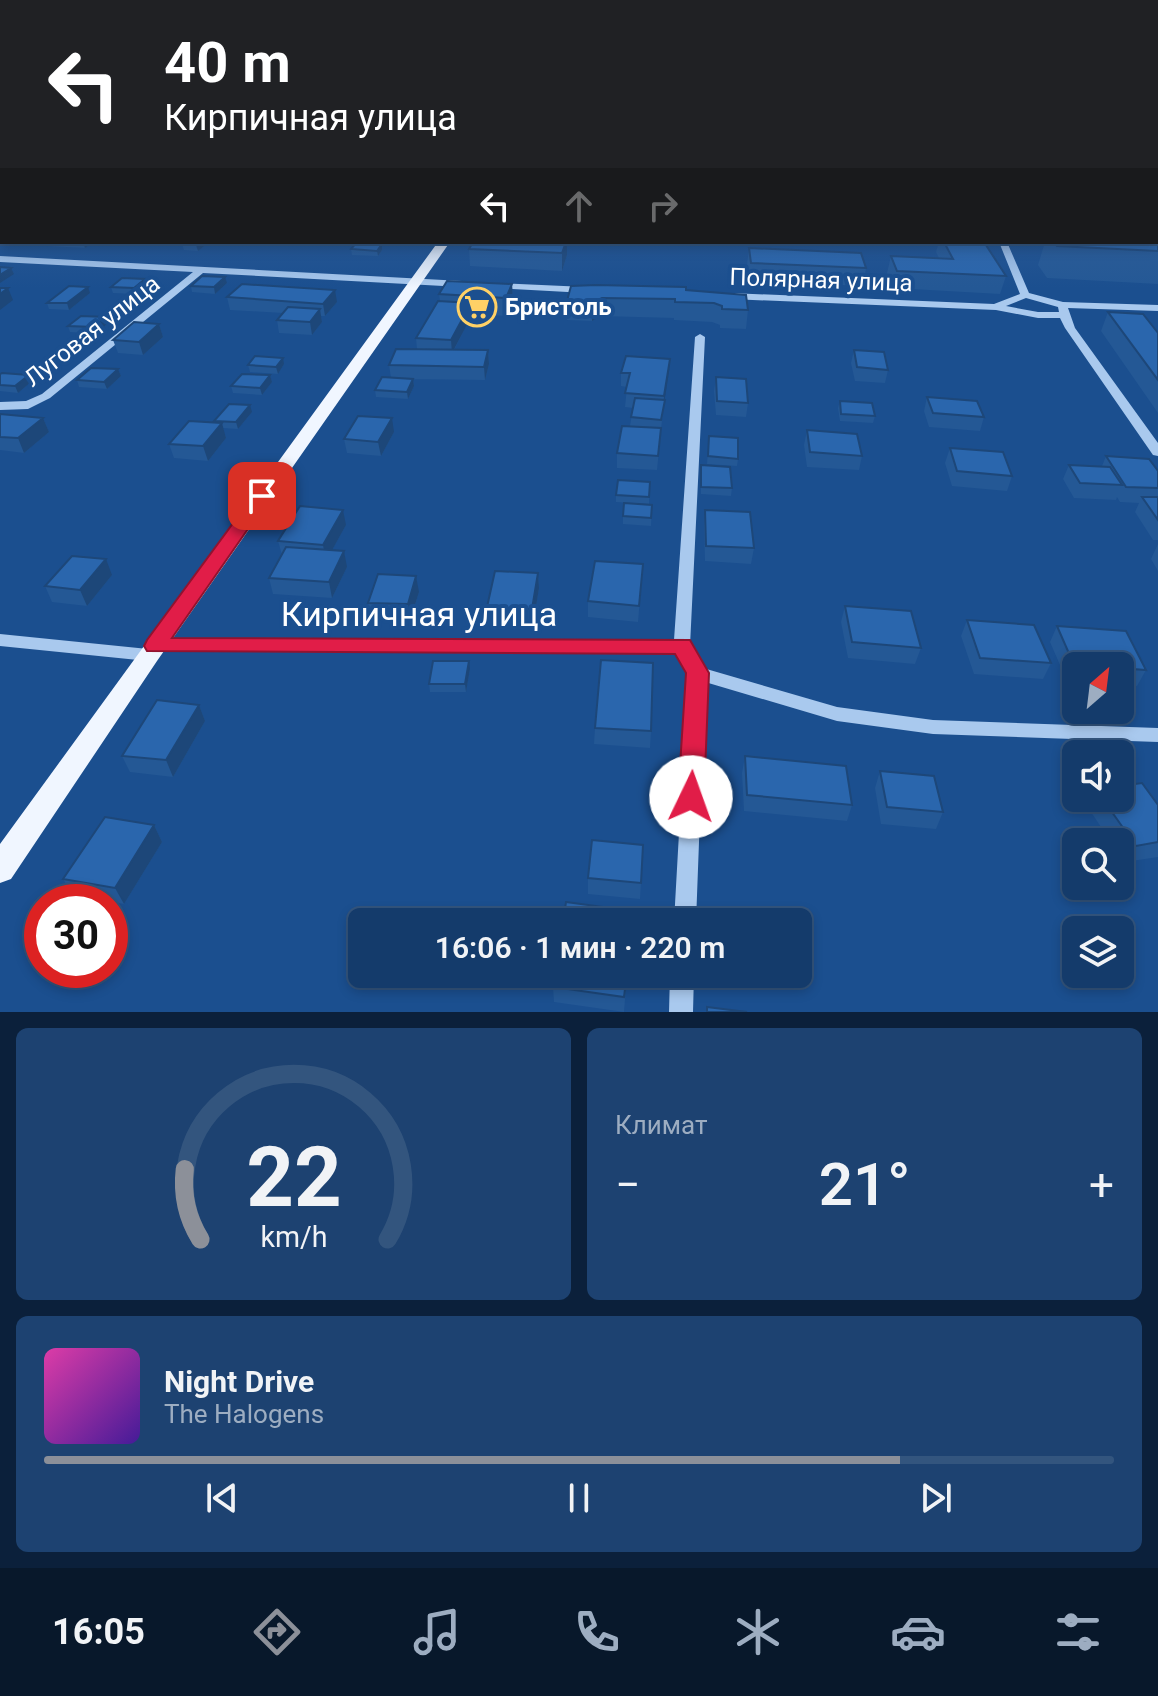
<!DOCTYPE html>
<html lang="ru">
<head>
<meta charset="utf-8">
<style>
  body { margin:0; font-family:Roboto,sans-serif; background:#1d4271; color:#f1f3f6; height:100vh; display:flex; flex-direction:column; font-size:30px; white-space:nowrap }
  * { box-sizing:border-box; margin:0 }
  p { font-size:26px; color:#9dadc1 }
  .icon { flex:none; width:44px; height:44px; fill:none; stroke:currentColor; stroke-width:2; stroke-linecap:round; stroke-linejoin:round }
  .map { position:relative; height:1012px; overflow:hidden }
  .details { display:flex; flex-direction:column; gap:16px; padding:16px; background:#0b203b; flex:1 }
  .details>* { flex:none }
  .top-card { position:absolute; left:0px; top:0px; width:1158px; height:244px; box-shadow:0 4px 12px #0003,0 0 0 2px #33557e; background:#202124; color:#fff; overflow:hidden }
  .needle { width:52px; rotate:28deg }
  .tools { position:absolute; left:1062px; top:652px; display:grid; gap:16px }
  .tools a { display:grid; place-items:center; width:72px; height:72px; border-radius:12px; background:#143b6b; box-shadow:0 4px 12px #0003,0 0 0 2px #33557e; font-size:40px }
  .speed { position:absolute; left:24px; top:884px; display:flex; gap:16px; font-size:40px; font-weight:700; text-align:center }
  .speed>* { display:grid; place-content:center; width:104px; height:104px; border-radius:50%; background:#143b6b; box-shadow:0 4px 12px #0003,0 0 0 2px #33557e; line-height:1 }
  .speed .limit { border:12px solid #d22; background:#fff; color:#111 }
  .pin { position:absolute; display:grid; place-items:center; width:68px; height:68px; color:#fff; margin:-34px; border-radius:16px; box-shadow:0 4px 12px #0006 }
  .me { position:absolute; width:88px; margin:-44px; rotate:3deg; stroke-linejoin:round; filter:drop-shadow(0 0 6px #0008) }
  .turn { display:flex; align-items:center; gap:28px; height:168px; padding:0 32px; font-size:36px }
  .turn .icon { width:104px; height:104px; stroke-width:2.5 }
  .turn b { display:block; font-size:56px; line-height:68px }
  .lanes { display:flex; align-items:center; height:76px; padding:0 32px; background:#0003; justify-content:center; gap:40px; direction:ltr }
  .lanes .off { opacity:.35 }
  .big { font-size:60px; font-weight:600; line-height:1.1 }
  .details .card { flex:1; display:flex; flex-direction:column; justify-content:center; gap:12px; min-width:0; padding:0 28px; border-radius:12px; background:#1d4271 }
  .details .dial { align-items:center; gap:0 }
  .dial svg { height:208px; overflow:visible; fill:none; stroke:#33557e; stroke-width:7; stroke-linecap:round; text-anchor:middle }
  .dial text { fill:#f1f3f6; stroke:none }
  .song { display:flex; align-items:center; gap:24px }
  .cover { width:96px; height:96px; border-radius:12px; background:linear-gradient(135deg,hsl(320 70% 55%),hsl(260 70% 35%)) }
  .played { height:8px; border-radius:4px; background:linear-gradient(90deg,#8c9099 80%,#33557e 80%) }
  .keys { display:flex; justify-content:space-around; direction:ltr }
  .heat { display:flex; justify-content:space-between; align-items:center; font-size:44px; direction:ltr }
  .details .tiles { flex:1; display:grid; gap:16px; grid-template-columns:1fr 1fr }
  .card:last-child { grid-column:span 2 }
  .trip { position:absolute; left:348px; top:908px; width:464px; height:80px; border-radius:12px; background:#143b6b; box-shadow:0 4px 12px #0003,0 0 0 2px #33557e; font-weight:600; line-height:80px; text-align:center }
  .tab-bar { display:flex; height:128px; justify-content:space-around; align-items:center; background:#08182b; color:#9dadc1 }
  .tab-bar .icon { width:56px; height:56px }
  .tab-bar .current { color:#8c9099 }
  .tab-bar b { font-size:36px; color:#f1f3f6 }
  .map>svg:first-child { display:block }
</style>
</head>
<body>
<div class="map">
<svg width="1158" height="1012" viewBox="0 0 1158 1012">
  <rect width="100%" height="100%" fill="#1b4f8f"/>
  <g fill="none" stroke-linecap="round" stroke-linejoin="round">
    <path fill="#a9c9ee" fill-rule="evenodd" d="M999 242H1007L1029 293 1063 302 1158 305V311L1068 308 1075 328 1158 443V456L1153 455 1065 328 1060 318H1038L996 310 730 299 725 296 730 293 994 304 1020 294ZM1026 298 1058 307 1059 312H1038L1006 306Z
      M0 256 462 281 467 284 462 287 203 273 50 398 28 409 0 410V402L26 401 42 394 193 272 0 262Z
      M495 283 586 287 591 290 586 293 492 288V284Z
      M700 334 705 337 690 646 703 668 837 707 933 720 1158 728V742L933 734 837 721 705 682 696 922H674L688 673 677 652H155L157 655 154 659 148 661 0 646V634L148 649 147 646 149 642 155 640H674L695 337Z
      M670 974H694L693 1012H669Z"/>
    <path fill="#f0f6ff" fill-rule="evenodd" d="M438 242H450L157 661 11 879 0 883V844Z"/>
  </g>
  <path fill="#245895" d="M1156 183 1158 185V227L1156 226Z
    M0 222H2V242H28L25 244 0 243Z
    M1158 239V284L1047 278 1038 265 1045 242H1156Z
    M46 242H94L85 248 47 246Z
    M129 242H165L160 246 130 245Z
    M185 242H207L208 243 198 251 184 250 182 244Z
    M567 242V255L562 271 470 266 469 249Z
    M920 242H984L1006 276 1000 294 893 288 887 273 891 256 939 258 936 252 938 245 921 244Z
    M382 244V250L378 256 352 255 351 249Z
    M749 248 866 268 863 286 749 281 747 265Z
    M145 279 147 285 136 294 113 293 111 287Z
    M227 283 215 294 192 292 191 286Z
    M512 284 513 303 507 316 472 314 454 350H488L489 364 485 380 407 379H413L414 386 408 399 376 397 375 390 391 378 389 365 417 349 416 338 440 301 439 294Z
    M686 290 748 310 746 329 720 328V325L712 322 674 320V318L601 316 592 321 567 320V301Z
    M90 293 69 310 49 309 47 303Z
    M227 297 337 302 325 316H321L322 322 312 335 279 333 277 320 283 313 230 310Z
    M1108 312 1158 333V413L1101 331Z
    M106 317 108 323 96 334 70 332 68 326Z
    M159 324 163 337 143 355 118 353 113 340Z
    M854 350 888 370 885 383 855 381 851 363Z
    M284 364 278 374 250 372 248 365Z
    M118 369 121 376 107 389 79 387 77 380Z
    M669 372 664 400 657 470 617 468V453L630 426 633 408 625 407 627 387 621 386V373Z
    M0 374 31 382 18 393 0 391Z
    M270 375 272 382 262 395 233 393 231 386Z
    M716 377 748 403 746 417 716 415 714 391Z
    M927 397 984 417 980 431 929 427 924 411Z
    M840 401 875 416 873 423 840 421 838 408Z
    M252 412 238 429 223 428 226 438 208 461 174 458 169 444 215 423 214 421Z
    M0 414 43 418 49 432 24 453 0 450Z
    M807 430 862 456 859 470 807 467 804 445Z
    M394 432 381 456 347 453 344 439Z
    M709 436 738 459 737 466 707 464Z
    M950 448 1012 476 1007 491 952 486 945 463Z
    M1106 456 1158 471V540H1153L1135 512 1139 503 1120 502 1117 497 1116 500 1074 498 1063 479 1069 465 1102 466Z
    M701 465 732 488 731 496 701 494Z
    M650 482 649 504 616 502V495Z
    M652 505 651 526 623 524V516Z
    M705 510 754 548 751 564 705 561 704 525Z
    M346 525 332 550 347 567 332 598 273 594 269 578 282 555 278 541Z
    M1158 544V571L1151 559Z
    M643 564 638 622 588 617V601Z
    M538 573 539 588 533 625 489 623 487 607Z
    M112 575 87 606 52 602 45 586Z
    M419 592 410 620 371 619 368 603Z
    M845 606 921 648 915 664 848 658 841 622Z
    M967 620 1051 663 1043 679 974 674 961 636Z
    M1057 626 1146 670 1137 686 1120 685V666H1076V681H1067L1050 642Z
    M470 669 466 692H430L429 684Z
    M199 705 205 721 173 777 130 772 122 756Z
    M595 728 651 731 650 748 594 744Z
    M745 756 852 805 847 821 744 811 742 773Z
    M880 771 943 812 936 829 881 824 875 788Z
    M1091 798H1120L1158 805V857L1125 862 1120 854V842H1111L1087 806Z
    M154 825 162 842 124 904 73 895 63 879Z
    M643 845 640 899 588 894V878Z
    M627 974 624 1012 554 1002 553 987Z"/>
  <path fill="#1d4779" d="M83 242H94L85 248Z
    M200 242 208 243 198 251 196 245Z
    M566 242H567V255L562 271V253Z
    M382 244V250L378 256 377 251Z
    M11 268 14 274 0 283V275Z
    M225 277 227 283 215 294 214 287Z
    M145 279 147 285 136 294 134 288Z
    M512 284 513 303 507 316 506 298Z
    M88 287 90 293 69 310 67 303Z
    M8 288 13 300 0 310V294Z
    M335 290 337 302 325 316 323 304Z
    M602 298 601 316 592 321V303Z
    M471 303 472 315 452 353 451 340Z
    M320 309 322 322 312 335 310 322Z
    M106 317 108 323 96 334 94 327Z
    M159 324 163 337 143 355 139 342Z
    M488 350 489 364 485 380 484 367Z
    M283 358 284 364 278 374 276 367Z
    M670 359 669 372 663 410 664 396Z
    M118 369 121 376 107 389 104 382Z
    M29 375 31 382 18 393 15 386Z
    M270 375 272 382 262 395 260 388Z
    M413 379 414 386 408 399 407 392Z
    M250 405 252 412 238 429 236 422Z
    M43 418 49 432 24 453 18 438Z
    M392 418 394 432 381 456 378 442Z
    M222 423 226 438 208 461 203 446Z
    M343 510 346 525 326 561 323 545Z
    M344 551 347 567 332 598 329 582Z
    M106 559 112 575 87 606 80 590Z
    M538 573 539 588 533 625 532 609Z
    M416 576 419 592 410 620 408 604Z
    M469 661 470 669 466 692 465 684Z
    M199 705 205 721 173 777 166 760Z
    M154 825 162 842 124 904 115 888Z"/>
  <path fill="#2a66ad" stroke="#1d4779" stroke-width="2" d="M1156 196H1158V213L1156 211Z
    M1156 239H1158V251L1057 246 1054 242H1156Z
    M185 242H200L196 245 182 244Z
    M473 242H566L562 253 469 249Z
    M944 242H984L1006 276 897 271 891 256 953 259Z
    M356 243 382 244 377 251 351 249Z
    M749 248 861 253 866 268 751 263Z
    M0 267 11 268 0 275Z
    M202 276 225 277 214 287 191 286Z
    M122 278 145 279 134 288 111 287Z
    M447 281 512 284 506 298 439 294Z
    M242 284 335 290 323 304 227 297Z
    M596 285 686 287V290L746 295 748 310 722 309V306L714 303 675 302V299L602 298 592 303 567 301 571 286Z
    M69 286 88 287 67 303H47Z
    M0 288H8L0 294Z
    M438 301 471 303 451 340 416 338Z
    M288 307 320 309 310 322 277 320Z
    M1108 312 1143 314 1158 333V380Z
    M81 316 106 317 94 327 68 326Z
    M134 322 159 324 139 342 113 340Z
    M396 349 488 350 484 367 389 365Z
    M854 350 884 352 888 370 857 367Z
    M255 356 283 358 276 367 248 365Z
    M626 356 670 359 664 396 625 393 630 373H621Z
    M91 368 118 369 104 382 77 380Z
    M2 373 29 375 15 386 0 385V374Z
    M242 374 270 375 260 388 231 386Z
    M382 377 413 379 407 392 375 390Z
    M716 377 746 379 748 403 717 401Z
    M927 397 977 401 984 417 933 413Z
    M635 398 665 400 661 420 631 417Z
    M840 401 872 403 875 416 841 414Z
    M229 404 250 405 236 422 214 421Z
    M0 414 43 418 18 438 0 437Z
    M358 416 392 418 378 442 344 439Z
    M189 421 222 423 203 446 169 444Z
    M622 426 661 428 658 456 617 453Z
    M807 430 857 434 862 456 810 452Z
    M709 436 738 438V459L708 456Z
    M950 448 1003 452 1012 476 957 471Z
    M1106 456 1149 459 1158 471V488L1126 487Z
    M701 465 730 467 732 488 701 487Z
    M1069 465 1110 467 1122 485 1080 483Z
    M618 480 650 482 649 497 616 495Z
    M1142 497H1158V520Z
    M624 503 652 505 651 518 623 516Z
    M300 506 343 510 323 545 278 541Z
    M705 510 750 512 754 548 706 546Z
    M286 547 344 551 329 582 269 578Z
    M72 556 106 559 80 590 45 586Z
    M595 561 643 564 639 606 588 601Z
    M495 571 538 573 532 609 487 607Z
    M378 574 416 576 408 604 368 603Z
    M845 606 911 611 921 648 852 642Z
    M967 620 1034 625 1051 663 980 658Z
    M1057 626 1126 631 1146 670 1120 668V666L1074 665Z
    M601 660 653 663 651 731 595 728Z
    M433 661H469L465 684H429Z
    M157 700 199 705 166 760 122 756Z
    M745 756 846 766 852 805 747 795Z
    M880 771 934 776 943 812 887 807Z
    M1142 783 1158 805V842L1136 846 1102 798H1120V786Z
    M105 817 154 825 115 888 63 879Z
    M592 840 643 845 641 883 588 878Z
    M566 902 633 911 632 922H563Z
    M555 974H627L624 997 553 987Z
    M707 1007 747 1012H707Z"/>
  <linearGradient id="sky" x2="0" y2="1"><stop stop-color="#0f2b4f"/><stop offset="0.51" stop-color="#39639b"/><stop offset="1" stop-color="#39639b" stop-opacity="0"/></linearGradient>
  <rect width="1158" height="288" fill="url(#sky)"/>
  <path fill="#e11d48" stroke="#92132f" stroke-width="2" d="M262 490 271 496 172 638 690 640 709 673 704 797 700 805 691 809 682 805 678 797 686 673 675 654 147 651 144 646 147 640 256 492Z"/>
  <defs>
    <symbol id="supermarket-ring" viewBox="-11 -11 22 22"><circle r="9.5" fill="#1b4f8f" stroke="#ffd166" stroke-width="1.5"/><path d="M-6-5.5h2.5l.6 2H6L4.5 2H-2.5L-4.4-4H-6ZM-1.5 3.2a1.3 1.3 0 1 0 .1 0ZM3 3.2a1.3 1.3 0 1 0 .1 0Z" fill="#ffd166"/></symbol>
  </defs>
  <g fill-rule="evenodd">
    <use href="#supermarket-ring" x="455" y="285" width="44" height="44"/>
  </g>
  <g text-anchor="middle" stroke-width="8" stroke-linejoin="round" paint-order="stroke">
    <g font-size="24" fill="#fff" stroke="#1b4f8f">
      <text transform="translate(821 280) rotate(2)" y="8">Полярная улица</text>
      <text transform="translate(92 331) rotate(-38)" y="8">Луговая улица</text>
    </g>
    <g font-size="24" font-weight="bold" fill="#fff" stroke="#1b4f8f" text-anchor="start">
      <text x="505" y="315">Бристоль</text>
    </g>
    <g font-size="34" fill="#fff" stroke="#1b4f8f">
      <text x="419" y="626">Кирпичная улица</text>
    </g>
  </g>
</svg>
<div class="tools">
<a><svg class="needle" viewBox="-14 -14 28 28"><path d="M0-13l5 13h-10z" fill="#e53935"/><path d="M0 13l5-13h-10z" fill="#9dadc1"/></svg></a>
<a><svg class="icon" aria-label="sound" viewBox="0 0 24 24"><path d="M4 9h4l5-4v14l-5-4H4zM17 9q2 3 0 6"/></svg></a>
<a><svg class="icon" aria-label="search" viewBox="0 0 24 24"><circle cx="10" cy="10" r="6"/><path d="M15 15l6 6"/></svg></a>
<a><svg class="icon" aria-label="layers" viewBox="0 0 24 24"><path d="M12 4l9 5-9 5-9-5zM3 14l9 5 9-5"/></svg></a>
</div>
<div class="speed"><div class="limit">30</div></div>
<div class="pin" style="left:262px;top:496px;background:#d93025"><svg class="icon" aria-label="arrive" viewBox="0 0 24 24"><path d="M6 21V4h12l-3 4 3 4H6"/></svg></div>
<svg class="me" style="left:691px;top:797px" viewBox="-20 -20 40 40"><circle r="19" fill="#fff"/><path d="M0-13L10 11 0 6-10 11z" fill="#e11d48"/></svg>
<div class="trip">16:06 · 1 мин · 220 m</div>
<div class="top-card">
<div class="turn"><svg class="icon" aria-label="left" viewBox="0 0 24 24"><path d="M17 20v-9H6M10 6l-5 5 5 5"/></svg><div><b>40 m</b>Кирпичная улица</div></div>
<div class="lanes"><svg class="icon" aria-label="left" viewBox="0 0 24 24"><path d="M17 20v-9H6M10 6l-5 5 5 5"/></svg><svg class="icon off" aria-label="ahead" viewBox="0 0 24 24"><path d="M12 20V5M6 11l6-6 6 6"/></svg><svg class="icon off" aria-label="right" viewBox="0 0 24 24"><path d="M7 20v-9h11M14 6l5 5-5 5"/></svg></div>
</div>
</div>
<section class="details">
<div class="tiles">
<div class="card dial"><svg viewBox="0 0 100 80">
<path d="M14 69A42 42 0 1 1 86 69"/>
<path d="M14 69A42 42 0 0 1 8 42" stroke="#8c9099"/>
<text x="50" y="56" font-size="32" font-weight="700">22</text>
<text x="50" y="72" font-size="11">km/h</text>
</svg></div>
<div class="card"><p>Климат</p>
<div class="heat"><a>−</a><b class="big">21°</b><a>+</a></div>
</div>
<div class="card">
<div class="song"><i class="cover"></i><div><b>Night Drive</b><p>The Halogens</p></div></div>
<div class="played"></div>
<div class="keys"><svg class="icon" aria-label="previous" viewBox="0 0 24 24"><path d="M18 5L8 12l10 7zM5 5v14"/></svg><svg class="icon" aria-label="pause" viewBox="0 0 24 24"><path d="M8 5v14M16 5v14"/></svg><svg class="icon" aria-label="next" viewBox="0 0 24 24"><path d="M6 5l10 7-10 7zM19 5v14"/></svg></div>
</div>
</div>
</section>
<nav class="tab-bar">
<b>16:05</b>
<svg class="icon current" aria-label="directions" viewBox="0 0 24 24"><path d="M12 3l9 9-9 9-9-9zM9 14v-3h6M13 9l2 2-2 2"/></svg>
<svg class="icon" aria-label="music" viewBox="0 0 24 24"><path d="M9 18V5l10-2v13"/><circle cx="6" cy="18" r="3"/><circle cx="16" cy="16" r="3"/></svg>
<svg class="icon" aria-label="phone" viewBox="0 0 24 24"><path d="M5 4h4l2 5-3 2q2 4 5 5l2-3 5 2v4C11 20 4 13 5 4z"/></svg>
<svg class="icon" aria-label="climate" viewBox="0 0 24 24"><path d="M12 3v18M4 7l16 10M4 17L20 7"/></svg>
<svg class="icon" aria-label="car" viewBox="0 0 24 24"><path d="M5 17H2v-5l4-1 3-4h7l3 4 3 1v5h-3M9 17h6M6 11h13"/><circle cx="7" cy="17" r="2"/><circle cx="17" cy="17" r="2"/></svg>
<svg class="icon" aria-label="filters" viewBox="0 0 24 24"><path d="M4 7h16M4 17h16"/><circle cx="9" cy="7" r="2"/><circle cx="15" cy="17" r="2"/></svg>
</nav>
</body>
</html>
